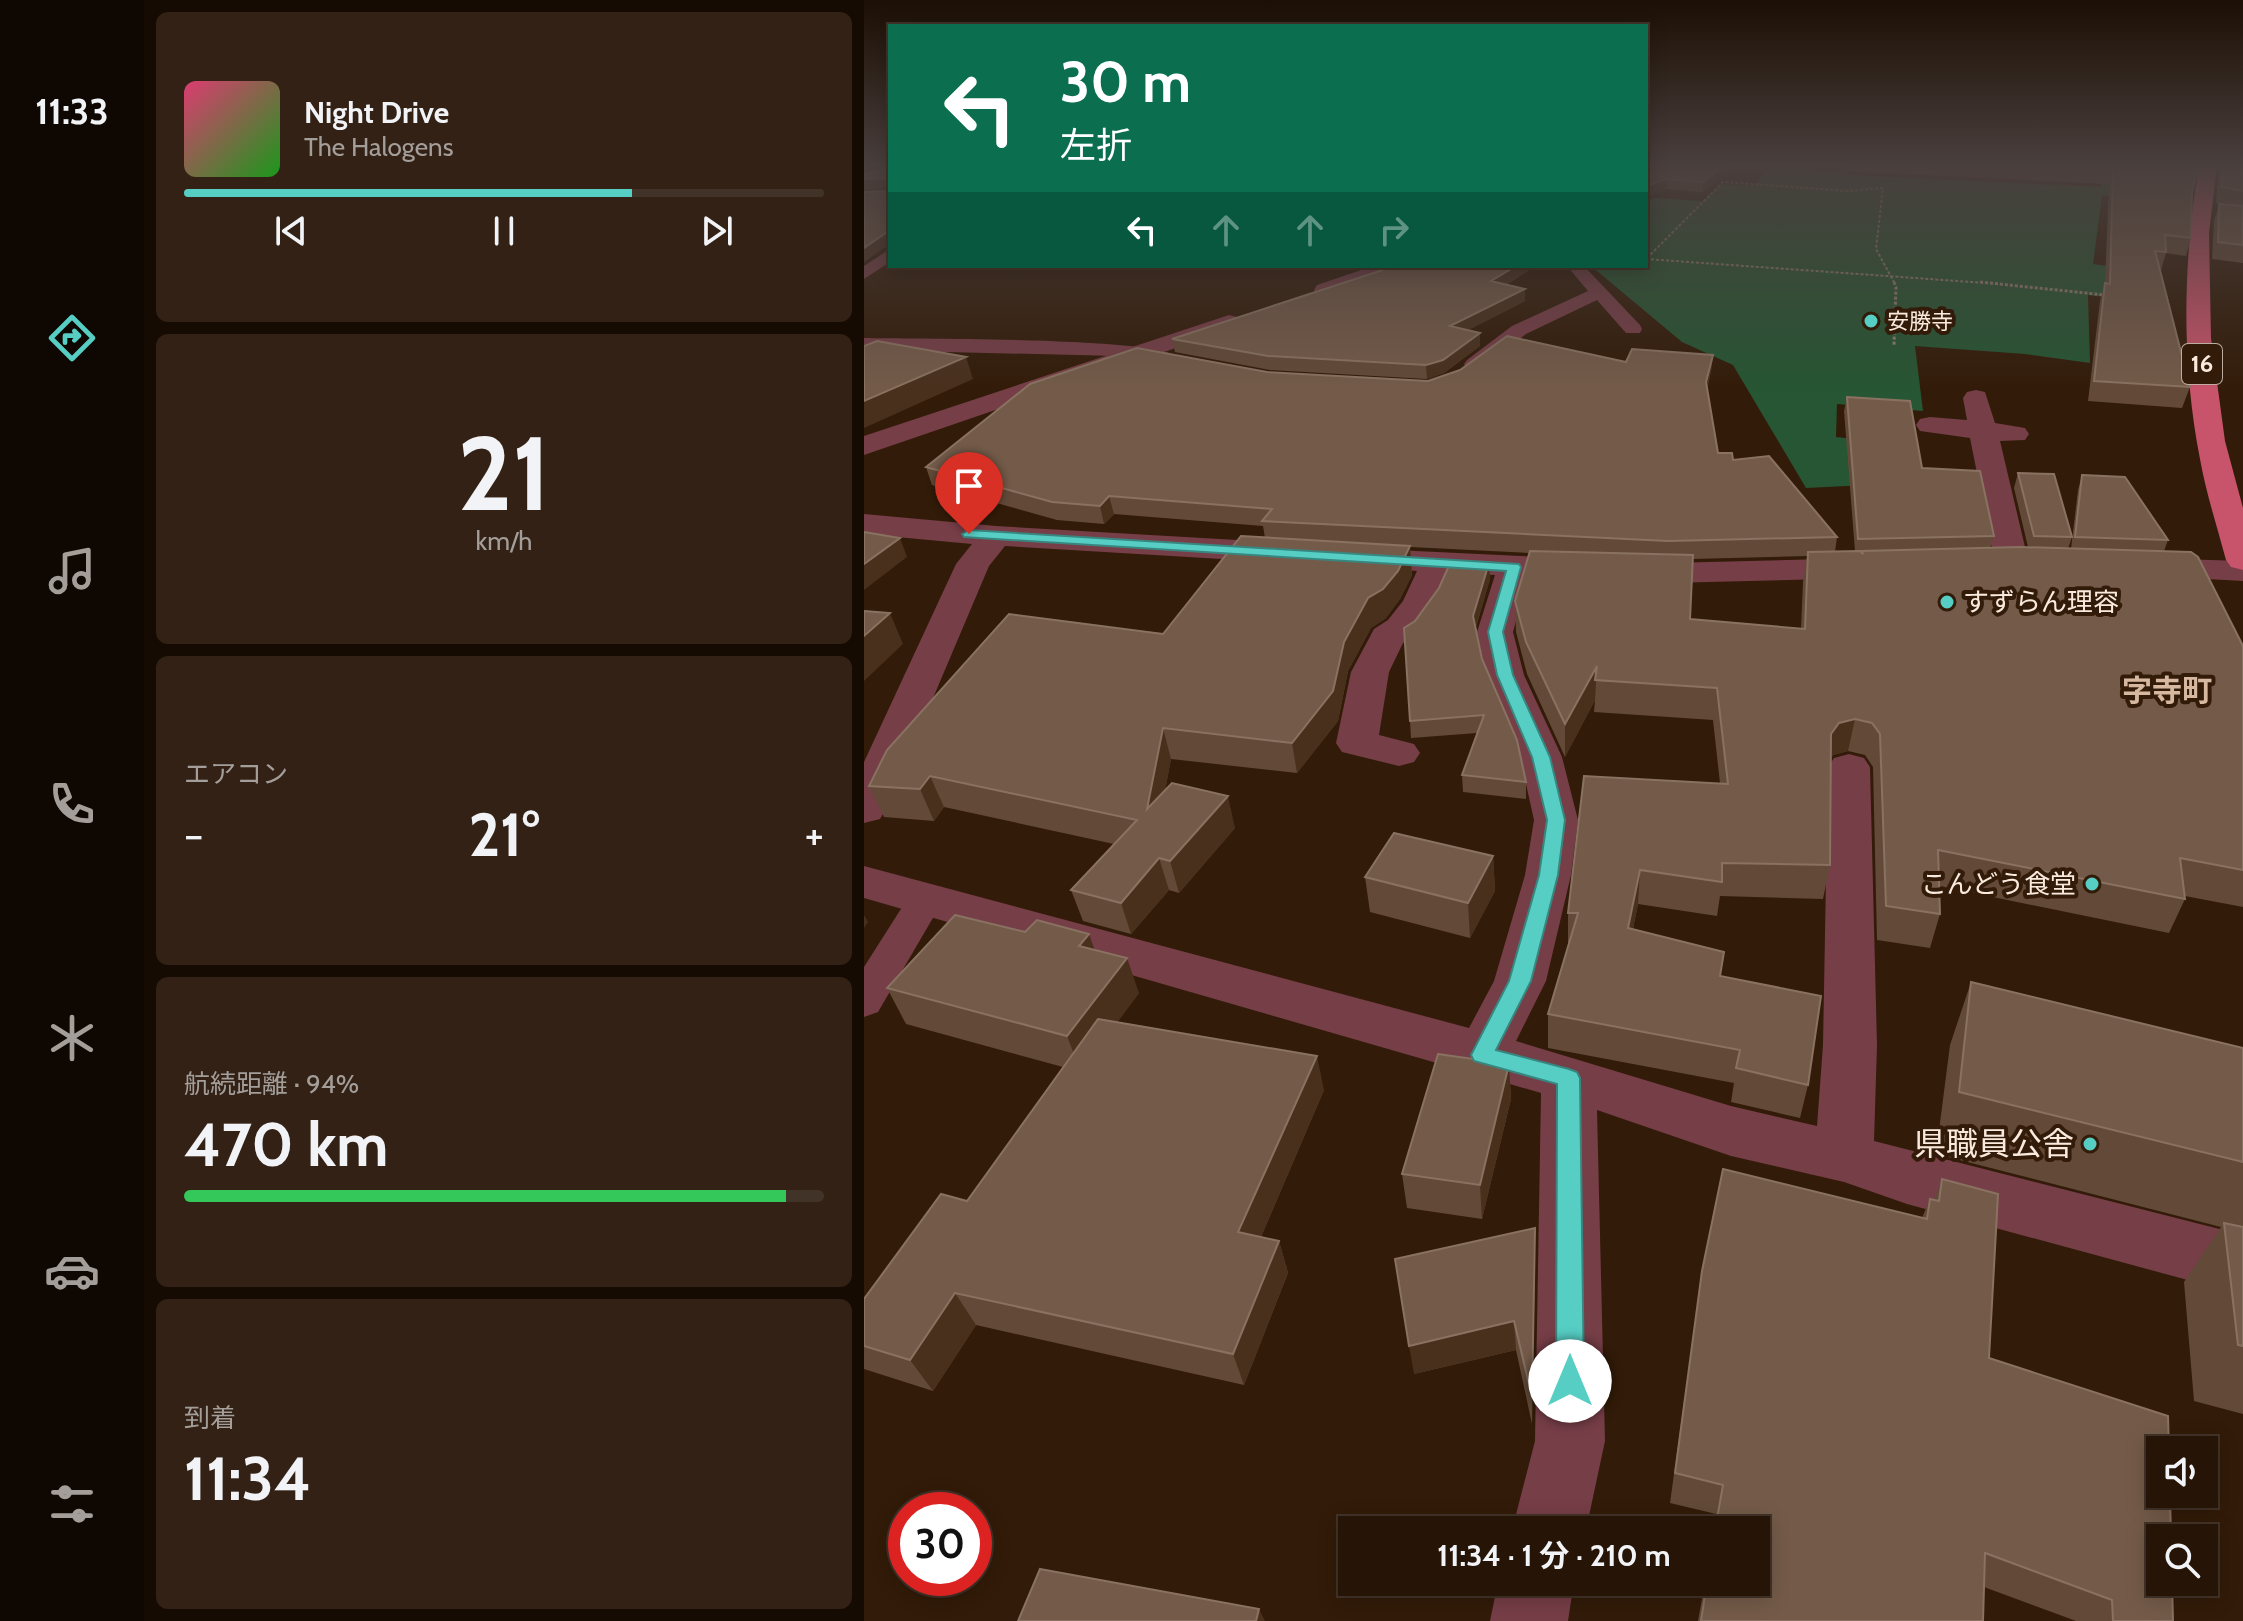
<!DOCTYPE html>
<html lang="ja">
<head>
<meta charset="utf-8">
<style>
  body { margin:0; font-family:Cabin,"Noto Sans JP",sans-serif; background:#322114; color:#f1f3f6; height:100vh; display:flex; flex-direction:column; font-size:30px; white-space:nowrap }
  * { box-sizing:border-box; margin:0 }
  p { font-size:26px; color:#a49e9b }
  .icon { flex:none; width:44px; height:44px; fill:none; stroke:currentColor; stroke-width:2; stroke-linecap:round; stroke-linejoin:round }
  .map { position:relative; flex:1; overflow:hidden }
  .sheet { display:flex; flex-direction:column; gap:12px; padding:12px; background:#150b03; width:720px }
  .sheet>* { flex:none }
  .guide { position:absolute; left:24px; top:24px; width:760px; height:244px; border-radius:0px; box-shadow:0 4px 20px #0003,0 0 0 2px #423328; background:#0b6e4f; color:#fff; overflow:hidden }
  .buttons { position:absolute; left:1282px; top:1436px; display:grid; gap:16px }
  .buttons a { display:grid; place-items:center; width:72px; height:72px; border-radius:0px; background:#261406; box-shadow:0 4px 20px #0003,0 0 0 2px #423328; font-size:40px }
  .speed { position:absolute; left:24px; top:1492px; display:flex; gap:16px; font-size:40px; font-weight:700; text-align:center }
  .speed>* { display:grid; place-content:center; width:104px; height:104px; border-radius:50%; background:#261406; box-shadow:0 4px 20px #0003,0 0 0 2px #423328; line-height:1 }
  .speed .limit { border:12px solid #d22; background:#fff; color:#111 }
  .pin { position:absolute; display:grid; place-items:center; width:68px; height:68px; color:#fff; margin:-82px -34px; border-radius:50% 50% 50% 0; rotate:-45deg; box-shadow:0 0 8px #0007 }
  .pin .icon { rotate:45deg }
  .me { position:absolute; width:88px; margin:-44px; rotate:0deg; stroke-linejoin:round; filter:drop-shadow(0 0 6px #0008) }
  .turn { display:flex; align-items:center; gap:28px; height:168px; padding:0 40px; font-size:36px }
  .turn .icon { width:104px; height:104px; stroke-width:2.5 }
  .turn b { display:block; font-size:56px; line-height:68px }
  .lanes { display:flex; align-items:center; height:76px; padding:0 40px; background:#0003; justify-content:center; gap:40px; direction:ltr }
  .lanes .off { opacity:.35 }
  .big { font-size:60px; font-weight:700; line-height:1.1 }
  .sheet .card { flex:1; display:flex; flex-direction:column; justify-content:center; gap:12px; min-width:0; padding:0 28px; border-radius:12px; background:#322114 }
  .sheet .dial { align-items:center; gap:0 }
  .dial b { font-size:104px; line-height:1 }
  .song { display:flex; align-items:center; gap:24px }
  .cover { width:96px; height:96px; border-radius:12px; background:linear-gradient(135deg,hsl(340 70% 55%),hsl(120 70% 35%)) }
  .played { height:8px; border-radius:4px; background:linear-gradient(90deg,#56cec4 70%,#423328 70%) }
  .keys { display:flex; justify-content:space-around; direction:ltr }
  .heat { display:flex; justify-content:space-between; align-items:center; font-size:44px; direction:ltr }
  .charge { height:12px; border-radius:6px; background:linear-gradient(90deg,#34c759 94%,#423328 0) }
  .trip { position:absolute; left:474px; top:1516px; width:432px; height:80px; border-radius:0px; background:#261406; box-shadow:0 4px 20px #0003,0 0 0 2px #423328; font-weight:700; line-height:80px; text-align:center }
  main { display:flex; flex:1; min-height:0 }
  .tabs { display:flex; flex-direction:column; width:144px; justify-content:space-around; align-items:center; background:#0f0802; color:#a49e9b }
  .tabs .icon { width:56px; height:56px }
  .tabs .current { color:#56cec4 }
  .tabs b { font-size:36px; color:#f1f3f6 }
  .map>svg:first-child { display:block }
</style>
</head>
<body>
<main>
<nav class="tabs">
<b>11:33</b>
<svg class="icon current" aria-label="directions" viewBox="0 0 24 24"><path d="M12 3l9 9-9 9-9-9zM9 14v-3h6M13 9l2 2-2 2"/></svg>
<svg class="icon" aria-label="music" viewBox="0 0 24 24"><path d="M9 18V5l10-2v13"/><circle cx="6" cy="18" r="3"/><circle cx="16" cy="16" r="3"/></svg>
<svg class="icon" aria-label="phone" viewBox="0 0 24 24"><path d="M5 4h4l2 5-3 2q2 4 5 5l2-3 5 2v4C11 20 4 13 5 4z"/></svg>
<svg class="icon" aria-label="climate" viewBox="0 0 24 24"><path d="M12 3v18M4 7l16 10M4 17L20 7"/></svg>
<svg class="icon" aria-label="car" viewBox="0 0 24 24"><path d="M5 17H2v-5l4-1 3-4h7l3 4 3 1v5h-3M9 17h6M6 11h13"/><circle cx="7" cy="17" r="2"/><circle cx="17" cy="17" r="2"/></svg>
<svg class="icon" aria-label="filters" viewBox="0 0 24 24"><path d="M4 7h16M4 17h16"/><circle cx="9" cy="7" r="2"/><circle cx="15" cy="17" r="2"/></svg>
</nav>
<section class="sheet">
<div class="card">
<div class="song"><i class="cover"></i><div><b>Night Drive</b><p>The Halogens</p></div></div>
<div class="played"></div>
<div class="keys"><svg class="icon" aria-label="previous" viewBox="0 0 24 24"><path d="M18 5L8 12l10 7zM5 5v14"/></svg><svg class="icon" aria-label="pause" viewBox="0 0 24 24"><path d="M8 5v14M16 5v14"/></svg><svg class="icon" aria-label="next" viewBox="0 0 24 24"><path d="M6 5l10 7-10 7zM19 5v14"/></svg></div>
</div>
<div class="card dial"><b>21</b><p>km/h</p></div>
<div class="card"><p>エアコン</p>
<div class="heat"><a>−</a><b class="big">21°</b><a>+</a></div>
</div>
<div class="card"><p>航続距離 · 94%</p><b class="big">470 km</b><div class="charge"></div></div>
<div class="card"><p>到着</p><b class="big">11:34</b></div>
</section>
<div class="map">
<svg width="1379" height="1621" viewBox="0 0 1379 1621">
  <rect width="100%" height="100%" fill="#321b08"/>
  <path fill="#265633" d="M907 166 981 172 982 175 1237 187V175L1264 177 1255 197 1238 195 1229 264 1294 273V303L1224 295 1226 363 1161 354 1051 346 1059 411 973 404 972 437 1037 444 1065 482 942 488 869 365 818 342 727 266H782V201L791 198 839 201 858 184 890 186Z"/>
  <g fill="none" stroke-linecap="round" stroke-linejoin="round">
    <path fill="#4b4b73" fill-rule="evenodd" d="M26 165V169L7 174 3 172Z"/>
    <path stroke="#927f6f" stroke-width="2" stroke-dasharray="3 2" stroke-linecap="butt" d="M783 258 859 182 984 191 1019 188 1012 249 1031 284
      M782 259 1136 284"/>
    <path stroke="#927f6f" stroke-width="3" stroke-dasharray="3 2" stroke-linecap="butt" d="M1030 282 1032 287 1030 345
      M1116 282 1241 295"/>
    <path fill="#763e47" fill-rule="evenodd" d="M26 249V262L0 279V266Z
      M703 266H720L776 325 778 329 776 333H762L733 300 662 334 617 368H603L600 364 603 360 648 326 724 291Z
      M0 338C43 339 295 337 313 357L303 363 254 356 0 350Z
      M62 886 75 890 80 899 14 1012 0 1017V967L49 890Z"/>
    <path fill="#763e47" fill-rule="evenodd" d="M1112 390 1121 392 1131 423 1161 428 1165 434 1161 440 1136 441 1165 564 1160 571 1148 574 1136 571 1131 564 1106 438 1056 431 1052 425 1056 419 1066 417 1103 420 1099 398 1103 392Z"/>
    <path fill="#763e47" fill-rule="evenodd" d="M0 514 132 526 425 543 437 546 442 553 437 560 425 563 141 546 125 566 22 809 16 819 0 823V762L92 564 108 544 0 534Z
      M489 548 803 563 1000 558 1012 561 1017 568 1012 575 1000 578 803 583 664 577 649 632 660 675 698 757 714 820 707 875 682 981 652 1041 867 1106 953 1126 959 1045 964 767 970 758 985 754 1000 758 1006 767 1013 1045 1010 1141 1379 1235V1295L1043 1204 980 1182 867 1156 733 1110 741 1441 722 1530H648L671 1441 677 1093 0 898V866L605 1028 630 981 661 875 670 820 656 757 622 675 613 632 631 575 587 573 574 603 550 636 539 643 525 672 515 735 550 744 556 753 550 762 535 766 478 752 472 743 487 672 510 629 524 620 539 601 553 571 477 565 472 558 477 551Z
      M1281 558 1379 561V581L1269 575 1264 568 1269 561Z
      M634 1582H710L704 1621H626Z"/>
    <path fill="#763e47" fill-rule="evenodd" d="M509 266H541L538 271 469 295H453L450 290 453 285Z
      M365 315 373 317 377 322 373 327 0 455V436Z"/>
    <path fill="#c8546b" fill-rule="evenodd" d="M1335 165H1353L1345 233 1347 338 1361 441 1379 508V570L1367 567 1362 560C1353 526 1342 493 1336 459 1317 362 1319 262 1335 165Z"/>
  </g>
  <path fill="#634a38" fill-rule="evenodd" d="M782 165H871L839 192 802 189 782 197Z
    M984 165H1334L1328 193 1327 238 1322 256 1302 253 1297 270 1326 387 1318 408 1224 401 1236 301 1241 283 1245 184 983 171Z
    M1355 165H1379V263L1348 259 1350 220 1356 204 1352 203Z
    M671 266 642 285 661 301 604 330 616 346 580 373 563 379 406 370 311 352 308 339Z
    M849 355 847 371 843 389 854 453 869 460 973 537 971 552 991 551 980 411 983 397 1130 536 1126 548 1164 547 1150 488 1154 473 1208 537 1204 549H1207L1214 490 1218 475 1304 540 1300 551 1379 646V907L1321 896V899L1305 933 1075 886 1076 914 1066 948 1013 940 1009 767 1001 755 984 751 969 755 967 759 966 865 959 899 856 896 853 916 774 904 769 929 857 976 944 1085 936 1118 867 1102 870 1083 684 1048V1014L704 947V913L856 783 849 720 730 712 731 700 701 757 663 674 652 632 651 601 665 553 546 547 548 575 536 599 522 618 507 628 484 671 474 721 433 773 307 759 301 790 371 828 315 893 305 890 267 934 219 921 207 890 250 844 80 807 70 821 20 817 5 786 299 634 401 538 399 526 250 514 240 524 193 520 68 485 62 467 403 372 564 381ZM943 556 939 582 937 629 826 619 829 559Z
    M625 563 626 579 612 627 618 659 662 782V799L599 792 598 775 613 733 547 738 546 721 551 621Z
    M629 856 631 891 606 938 506 912 501 877Z
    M230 950 275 993 253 1022 460 1090 397 1237 415 1241 424 1273 380 1385 112 1325 69 1391 0 1369V1299L103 1201 199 1067 42 1024 23 988Z
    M1107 982 1379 1048V1414L1330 1401 1320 1282 1357 1227 1072 1154 1086 1045Z
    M645 1064 647 1099 618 1219 543 1208 538 1174Z
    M1078 1179 1125 1358 1309 1621H1212L1120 1587 1119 1621H834L841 1582H892V1530H849L852 1514 806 1503 838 1271 1058 1218 1066 1199 1070 1200Z
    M671 1228V1258L668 1424 652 1350 550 1374Z"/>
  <path fill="#49301d" d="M0 165H25L0 171Z
    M860 165H871L839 192V182Z
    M22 178 26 188 0 190V179Z
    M802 179V189L782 197V186Z
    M26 230V244L0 262V248Z
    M652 266H671L627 294V281Z
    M661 289V301L587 339 586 326Z
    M616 333V346L580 373 563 379 562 365Z
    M849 355 847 371 840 399 842 382Z
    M102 357 109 379 0 428V401Z
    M245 496 250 514 240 524 236 506Z
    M36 538 43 557 0 590V564Z
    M546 546 548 575 536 599 522 618 507 628 484 671 474 721 433 773 428 743 504 598Z
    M625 563 626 579 610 633 609 616Z
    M26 613 39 644 0 681V636Z
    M733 666 731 700 701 757V724Z
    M991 719 984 751 969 755 961 767 967 734 975 723Z
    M299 728 307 759 292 841 283 809Z
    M66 776 80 807 70 821 56 789Z
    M364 796 371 828 315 893 306 861Z
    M629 856 631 891 606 938 604 903Z
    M295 858 305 890 267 934 257 903Z
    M776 870 774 904 762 962 764 928Z
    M0 915 4 922 0 928Z
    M225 934 238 970 215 946Z
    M263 958 275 993 217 1072 203 1036Z
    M453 1056 460 1090 385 1265 374 1232Z
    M645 1064 647 1099 618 1219 616 1185Z
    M671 1228V1258L668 1424V1397Z
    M415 1241 424 1273 380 1385 369 1354Z
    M91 1293 112 1325 69 1391 46 1360Z
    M650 1321 652 1350 550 1374 545 1346Z
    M395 1609 401 1621H392Z"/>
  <path fill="#745b49" stroke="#897261" stroke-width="2" d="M25 165H26V230L0 248V192L23 191 26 188 22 178 0 179V174L25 169Z
    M782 165H860L839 182 802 179 782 186Z
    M1187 165H1334L1328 193 1327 238 1301 235 1302 252 1291 251 1326 387 1230 381 1241 283 1246 284 1249 168Z
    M1359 165H1379V191L1357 187Z
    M1355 204 1379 206V245L1354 242Z
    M531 266H652L627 281 661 289 586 326 616 333 579 360 562 365 404 356 308 339Z
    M643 336 762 362 768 349 849 355 842 382 854 453H868L869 460 905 456 973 537 804 541 398 521 408 509 245 496 236 506 188 502 62 467 166 384 273 348 403 372 564 381 596 370Z
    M13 341 102 357 0 401V346Z
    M983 397 1046 401 1058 468 1116 471 1130 536 994 539Z
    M1154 473 1190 474 1208 537 1170 536Z
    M1218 475 1261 477 1304 540 1211 537Z
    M0 532 36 538 0 564Z
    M377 536 546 546 534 571 519 589 504 598 480 642 469 691 428 743 299 728 283 809 308 783 364 796 306 861 295 858 257 903 207 890 273 820 66 776 56 789 5 786 23 750 145 614 299 634Z
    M1156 547 1327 552 1334 557 1379 646V870L1316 858 1321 899 1074 850 1076 914 1022 906 1016 734 1008 723 991 719 975 723 967 734 966 865 858 863V882L776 870 764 928 860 952 856 976 957 996 944 1085 872 1068 876 1050 684 1014 714 913H704L720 776 864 784 853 688 731 680 733 666 701 724 662 642 651 601 666 551 829 555 826 619 941 629 944 552 996 551 999 554 998 551Z
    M587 561 625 563 609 616 618 659 653 740 662 782 598 775 620 715 546 721 540 628 551 621 575 588Z
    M0 611 26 613 0 636Z
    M530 833 629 856 604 903 501 877Z
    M91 915 161 932 173 920 225 934 215 946 263 958 203 1036 23 988Z
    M1107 982 1379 1048V1162L1095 1092Z
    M234 1019 453 1056 374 1232 415 1241 369 1354 91 1293 46 1360 0 1346V1299L77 1194 103 1201Z
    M574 1054 645 1064 616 1185 538 1174Z
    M859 1169 1063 1219 1066 1199 1075 1201 1078 1179 1134 1194 1125 1358 1304 1416 1305 1450H1296V1494H1306L1307 1538H1296V1582H1308L1309 1621H1249L1248 1600 1121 1553 1119 1621H837L843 1582H892V1530H851L859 1485 811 1473 838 1271Z
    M1360 1223 1379 1227V1346L1374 1345Z
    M671 1228 668 1397 650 1321 545 1346 531 1259Z
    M176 1569 395 1609 392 1621H154Z"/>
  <linearGradient id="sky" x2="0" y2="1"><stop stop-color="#1c0f04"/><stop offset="0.42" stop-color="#493f3d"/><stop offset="1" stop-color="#493f3d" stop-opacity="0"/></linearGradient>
  <rect width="1379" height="392" fill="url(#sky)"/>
  <path fill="#56cec4" stroke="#38867f" stroke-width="2" d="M105 530 655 564 657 567 639 632 649 675 686 757 701 820 694 875 667 981 632 1050 705 1069 713 1072 716 1078 720 1381 716 1391 706 1395 696 1391 692 1381 693 1084 610 1061 607 1055 645 981 675 875 683 820 668 757 633 675 624 632 642 571 100 537 98 534Z"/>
  <g fill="#56cec4" stroke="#321b08" stroke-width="3">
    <circle cx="1007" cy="321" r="8"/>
    <circle cx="1083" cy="602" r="8"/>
    <circle cx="1228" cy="884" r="8"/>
    <circle cx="1226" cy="1144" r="8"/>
  </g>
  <g text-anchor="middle" stroke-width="8" stroke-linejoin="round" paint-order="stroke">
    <g font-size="22" fill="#faeade" stroke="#321b08" text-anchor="start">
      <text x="1023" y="329">安勝寺</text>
    </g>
    <rect fill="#321b08" stroke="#beac9e" stroke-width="2" x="1318" y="344" width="40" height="40" rx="6"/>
    <g font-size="24" font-weight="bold" fill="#faeade">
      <text x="1338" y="372">16</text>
    </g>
    <g font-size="26" fill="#faeade" stroke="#321b08" text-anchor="start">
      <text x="1099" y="611">すずらん理容</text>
      <text x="1212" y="893" text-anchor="end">こんどう食堂</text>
    </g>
    <g font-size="30" font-weight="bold" fill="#d6b8a1" stroke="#321b08">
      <text x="1303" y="701">字寺町</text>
    </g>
    <g font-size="32" fill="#faeade" stroke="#321b08" text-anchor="end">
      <text x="1210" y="1155">県職員公舎</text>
    </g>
  </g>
</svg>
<div class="buttons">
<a><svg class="icon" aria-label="sound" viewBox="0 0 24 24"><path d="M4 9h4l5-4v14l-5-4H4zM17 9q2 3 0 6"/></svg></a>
<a><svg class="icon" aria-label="search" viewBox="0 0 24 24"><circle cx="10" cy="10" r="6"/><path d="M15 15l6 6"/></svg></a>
</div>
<div class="speed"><div class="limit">30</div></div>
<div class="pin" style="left:105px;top:534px;background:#d93025"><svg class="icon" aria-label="arrive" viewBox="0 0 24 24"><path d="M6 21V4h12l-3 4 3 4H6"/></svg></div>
<svg class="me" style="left:706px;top:1381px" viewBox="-20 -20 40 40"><circle r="19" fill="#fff"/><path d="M0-13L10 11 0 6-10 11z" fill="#56cec4"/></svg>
<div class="trip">11:34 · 1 分 · 210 m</div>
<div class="guide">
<div class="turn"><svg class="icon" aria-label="left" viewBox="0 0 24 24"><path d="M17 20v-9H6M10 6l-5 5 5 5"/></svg><div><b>30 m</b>左折</div></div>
<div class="lanes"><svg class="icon" aria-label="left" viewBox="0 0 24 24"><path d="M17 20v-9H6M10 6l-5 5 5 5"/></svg><svg class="icon off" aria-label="ahead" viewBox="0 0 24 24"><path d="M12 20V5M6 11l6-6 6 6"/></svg><svg class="icon off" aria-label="ahead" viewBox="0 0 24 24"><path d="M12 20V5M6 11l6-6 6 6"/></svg><svg class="icon off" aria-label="right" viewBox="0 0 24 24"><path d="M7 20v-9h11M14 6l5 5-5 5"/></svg></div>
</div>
</div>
</main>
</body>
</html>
